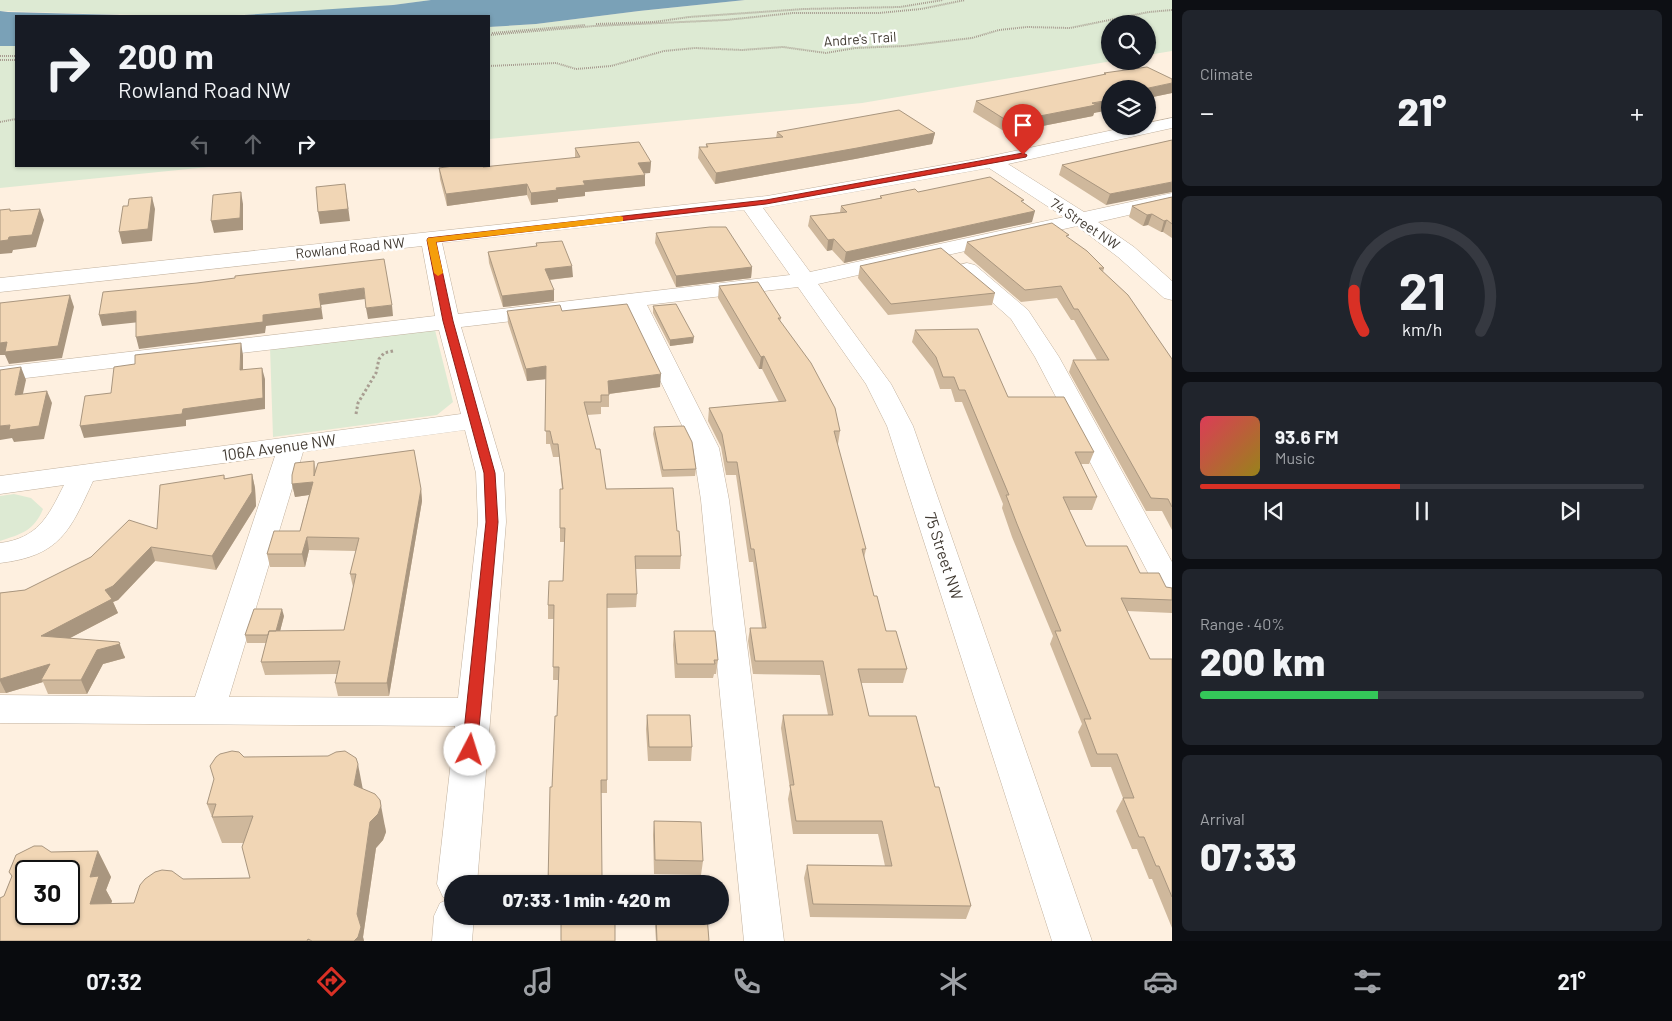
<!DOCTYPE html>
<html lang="en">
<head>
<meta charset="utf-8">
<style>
  body { margin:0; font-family:Barlow,sans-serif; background:#20242c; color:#f1f3f6; height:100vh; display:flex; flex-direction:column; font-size:19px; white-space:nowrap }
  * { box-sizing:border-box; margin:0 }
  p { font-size:16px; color:#9ea1a6 }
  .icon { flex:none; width:28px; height:28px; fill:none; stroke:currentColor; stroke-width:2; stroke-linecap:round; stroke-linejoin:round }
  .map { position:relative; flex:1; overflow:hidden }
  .sheet { display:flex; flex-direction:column; gap:10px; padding:10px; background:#0d0f14; width:500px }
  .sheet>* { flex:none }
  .guide { position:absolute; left:15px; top:15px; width:475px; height:152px; border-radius:0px; box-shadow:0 1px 4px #0004; background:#171b24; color:#f1f3f6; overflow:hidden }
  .fabs { position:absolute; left:1101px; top:15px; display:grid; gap:10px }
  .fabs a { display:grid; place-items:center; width:55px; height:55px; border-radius:50%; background:#171b24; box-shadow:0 1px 4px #0004; font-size:25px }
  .speed { position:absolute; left:15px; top:860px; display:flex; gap:10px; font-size:25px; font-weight:700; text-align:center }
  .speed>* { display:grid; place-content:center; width:65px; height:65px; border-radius:50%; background:#171b24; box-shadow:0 1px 4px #0004; line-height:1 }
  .speed .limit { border:2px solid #111; border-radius:8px; background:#fff; color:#111 }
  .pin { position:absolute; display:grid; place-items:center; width:42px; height:42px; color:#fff; margin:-51px -21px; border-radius:50% 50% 50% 0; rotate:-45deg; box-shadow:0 0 5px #0007 }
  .pin .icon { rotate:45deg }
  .me { position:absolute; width:55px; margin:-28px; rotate:5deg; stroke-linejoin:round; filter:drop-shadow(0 0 4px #0008) }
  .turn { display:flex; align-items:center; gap:18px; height:105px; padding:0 20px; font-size:22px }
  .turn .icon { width:65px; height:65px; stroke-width:2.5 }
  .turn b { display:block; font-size:35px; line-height:42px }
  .lanes { display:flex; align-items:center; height:48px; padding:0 20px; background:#0003; justify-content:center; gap:25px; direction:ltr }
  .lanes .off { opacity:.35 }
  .big { font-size:38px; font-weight:800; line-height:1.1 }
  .sheet .card { flex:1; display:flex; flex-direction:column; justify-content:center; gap:8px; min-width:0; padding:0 18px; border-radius:8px; background:#20242c }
  .sheet .dial { align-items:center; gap:0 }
  .dial svg { height:130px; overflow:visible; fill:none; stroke:#363941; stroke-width:7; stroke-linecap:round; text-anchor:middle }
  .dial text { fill:#f1f3f6; stroke:none }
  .song { display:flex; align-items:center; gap:15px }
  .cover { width:60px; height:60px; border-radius:8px; background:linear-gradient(135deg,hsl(350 70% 55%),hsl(50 70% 35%)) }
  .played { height:5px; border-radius:2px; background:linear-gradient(90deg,#d93025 45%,#363941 45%) }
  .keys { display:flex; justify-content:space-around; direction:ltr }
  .heat { display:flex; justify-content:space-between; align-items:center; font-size:28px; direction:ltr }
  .charge { height:8px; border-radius:4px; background:linear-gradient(90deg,#34c759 40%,#363941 0) }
  .trip { position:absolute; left:444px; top:875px; width:285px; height:50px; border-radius:25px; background:#171b24; box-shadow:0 1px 4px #0004; font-weight:800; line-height:50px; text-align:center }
  .dock { display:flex; height:80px; justify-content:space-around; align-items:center; background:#090b0e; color:#9ea1a6 }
  .dock .icon { width:35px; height:35px }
  .dock .selected { color:#d93025 }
  .dock b { font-size:22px; color:#f1f3f6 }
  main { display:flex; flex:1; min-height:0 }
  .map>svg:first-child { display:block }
</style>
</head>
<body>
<main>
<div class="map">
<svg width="1172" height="941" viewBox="0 0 1172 941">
  <rect width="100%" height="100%" fill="#fef0e0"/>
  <path fill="#ddead3" d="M0 0H431C288 21 144 16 0 11Z
    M745 0H1172V51L1148 55V24H1110V61H1112L862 103 489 139V27L536 24 639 11Z
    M0 46H16V166H218L0 188Z
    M434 326 453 402 437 415 273 437 270 347Z
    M14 494 31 498 43 509C34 531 21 534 0 541V496Z"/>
  <path fill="#7aa1b7" d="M431 0H745L639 11 536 24 489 27V16H228L393 5Z
    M0 11 8 12 158 16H16V46H0Z"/>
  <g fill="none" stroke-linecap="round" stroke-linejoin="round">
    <defs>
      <path id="minor" d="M1172 118V128L1008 164 1084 212 1172 193V205L1098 222 1134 247 1172 281V300L1164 298 1118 257 1077 226 818 284 891 384 913 426 1092 941H1052L887 426 866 384 798 287 647 305 719 448 729 500 784 941H744L701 500 693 448 625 308 461 327 504 473 506 522 477 884H452V916H474L472 941H432L434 916 440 903 449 899 443 897 437 884 455 726 0 723V695L195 697 275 456 93 481C70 531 60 556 0 563V543C38 538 48 517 64 485L0 494V476L461 414 439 330 0 381V367L435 316 422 246 0 292V278L767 196 977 159 1132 126H1148V123ZM989 168 1064 217 810 272 763 208ZM744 210 790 275 458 314 442 243ZM465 430 476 473 478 522 458 698 229 697 303 452Z
        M967 263 975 265 1028 310 1059 357 1172 562V601L1161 598 1157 590 1035 357 1011 319 956 270 959 265Z"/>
    </defs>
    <use href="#minor" stroke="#c1b19e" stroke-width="1"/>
    <path stroke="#a89d91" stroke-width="2" stroke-dasharray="1 1" stroke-linecap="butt" d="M596 24 654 22 689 17 804 9 900 7 943 0
      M492 33 585 25
      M489 35 594 26 726 20 793 13H879L921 9 965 0
      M0 56H16
      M0 60H16
      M489 66 556 63 576 69 611 66 664 51 695 48 742 50 783 47 826 53 855 48 904 46 972 38 999 30 1027 27 1070 28 1149 12 1172 10
      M0 122 16 119"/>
    <path stroke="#a89d91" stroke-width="3" stroke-dasharray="2.5 2.5" stroke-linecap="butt" d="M356 414 358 403 376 373 379 359 384 353 393 351"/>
    <use href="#minor" fill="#fff" fill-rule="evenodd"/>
  </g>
  <path fill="#cfb89c" d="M1104 73 1172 93 1148 98V89L1094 113 1093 116 1007 133 973 112 976 101 1104 75Z
    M777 132 935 133 932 144 855 159 715 184 698 158 699 147H706V144L776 138Z
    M1172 140 1106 205 1059 175 1062 165Z
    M575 148 651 162 650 173H644L645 175V186L585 192V196L558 199V202L531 205 527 195 447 206 440 179 439 168 483 167 575 158Z
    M918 192 1024 203 1032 222 844 263 832 250 827 251 808 226 810 216 840 212 841 206 880 198V196Z
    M1172 197V238L1163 232H1161L1148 225 1143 226 1129 217 1132 206Z
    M656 233 752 267 751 278 676 287 655 243Z
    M1068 238 1104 268 1103 272 1172 359V530L1162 511H1146L1069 372 1073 360H1097L1074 320H1071L1057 298 1021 302 964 253 967 242Z
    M536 243 573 277 550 280 554 301 503 307 489 263 488 252 536 246Z
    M860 266 995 293 992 305 888 315 858 278Z
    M719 286 781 318 780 321 840 431 838 444H837L866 549 864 558 874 596 886 631 907 669 903 683H861L869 716 935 787 971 906 966 919 810 917 804 878 807 865 885 866 878 834H793L788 799 790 789 781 728 783 715H828L820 675 753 674 748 641 750 628H762L753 562H749L736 475H726L721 447 708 421 709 408 779 402 762 369H759L718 298Z
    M653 306 693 343 670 346 653 313Z
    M507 311H562L660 387 609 394V407H601V414L587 415 606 489 677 531 681 556 680 569H635L637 594 636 607 607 608V793H601L548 884 552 787 557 716 559 680H553L554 619H548V605L563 581 565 542H560V489H562L559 457H553L550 444H546V379L527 381 508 323Z
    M915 330 1008 397 1094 452 1089 464H1081L1097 497 1092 510H1069L1086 546 1166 587 1172 588V613L1127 611 1150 659H1172V928L1152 879H1149L1137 849H1132L1116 811 1123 798 1111 767H1091L1078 732 1082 724 1050 644 1053 636 1012 537 1002 508 1003 504 962 402H955L951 389H940L933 369 912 342Z
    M654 427 696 469 695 476 662 477 653 434Z
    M314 461 316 471 421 489 422 501 389 696H338L335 683 337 674 265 675 261 662 266 643H247L245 635 284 616 280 631 344 630 353 587 350 574 356 551 309 550 305 567H270L267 554 300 531 309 495 295 497 292 484Z
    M252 474 255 488 256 506 216 570 155 561 118 600 113 602 118 613 70 638 125 656V658L103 664 87 694H48L43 682 6 693H0V593L25 590 157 529 224 475 225 479Z
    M674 631 718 660 716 674H714L713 678H675L673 645Z
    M647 715 692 747 691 761H648L646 729Z
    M244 757 363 789 385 826 386 832 383 840 376 848 363 937 364 941H0L4 896 12 876 9 872 51 852 98 851 111 877 106 890 112 901 111 903H134L183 879 250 878 244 843H222L207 804Z
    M654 821 703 861 701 875 654 874 653 835Z
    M548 916H637V918H615L561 922H549Z
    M656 916H707L709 941H656L655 926Z"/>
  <path fill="#a9967f" d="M1172 83V93L1148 98V89H1144Z
    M1110 100V110L1094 113 1093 116 1007 133 1009 122Z
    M935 133 932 144 855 159 715 184 716 173Z
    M651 162 650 173 638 174V163Z
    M645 175V186L585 192V196L558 199V202L531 205V193L583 181Z
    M1172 182V192L1106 205 1110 194Z
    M345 184 350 221 320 224 318 212Z
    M527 184V195L447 206 446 194Z
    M241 192 243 204V230L214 233 211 221Z
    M152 197 155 209 152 241 122 244 119 232Z
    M40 209 44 220 36 247 13 250 12 253 0 254V241L9 237Z
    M1035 211 1032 222 844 263 846 252Z
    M1152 214 1148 225 1143 226 1147 215Z
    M1167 220 1163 232H1161L1164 221Z
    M834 239 832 250 827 251 828 240Z
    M572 266 573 277 546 280 545 269Z
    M752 267 751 278 676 287V276Z
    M364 288 365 299 321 305 323 319 266 326 265 333 139 349 136 337 263 315 319 294Z
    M554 290V301L503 307 502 296Z
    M70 295 74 307 62 358 9 364 5 355H0V343Z
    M392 305 393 316 368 319 366 308Z
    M136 311 140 322 102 326 99 315Z
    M694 337 693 343 670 346V340Z
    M241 343 243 355V382L240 370Z
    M764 356 762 369H759L761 357Z
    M546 366 547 379 527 381 526 369Z
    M21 367 26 380 20 407 15 395Z
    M262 368 265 379V409L186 420V426L84 438 80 426 183 409Z
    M661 374 660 387 608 394V381Z
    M47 391 52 403 44 439 14 442 12 438 0 440V426L10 425Z
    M252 474 255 488 256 506 216 570 212 556Z
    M313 482 315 494 295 497 292 484Z
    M421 489 422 501 389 696 387 683Z
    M307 537 309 550 305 567 302 554Z
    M151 547 155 561 118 600 113 602 118 613 47 650 41 636 105 590Z
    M282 609 284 616 277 643 275 635Z
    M119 642 125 658 103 664 87 694 81 680 97 650Z
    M50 664 41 680 43 682 6 693 0 681V679Z
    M358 764 363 790 354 785Z
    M380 800 386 832 383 840 376 848 363 937 364 941H354L357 914 370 822Z
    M98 851 111 877 106 890 112 901 103 929 90 904V877Z"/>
  <path fill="#f1d6b5" stroke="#a9967f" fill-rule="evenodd" d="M1147 67 1172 79V83L1144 89H1110V100L1092 103 1096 105 1009 122 976 101 1106 74 1104 73Z
    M899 110 935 133 857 148 716 173 699 147H708L706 144 783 137 777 132Z
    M1172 140V182L1110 194 1062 165Z
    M639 142 651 162 638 163 645 175 583 181 585 185 556 188 557 190 531 193 527 184 446 194 439 168 453 166H483V167L580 157 575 148Z
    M990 177 1024 200 1021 201 1035 211 846 252 834 239 828 240 810 216 847 212 841 206 882 198 880 196 915 189 918 192Z
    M345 184 348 209 318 212 316 187Z
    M241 192 240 218 211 221 213 195Z
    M152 197 148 229 119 232 123 206H128L129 199Z
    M1172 197V224L1167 220 1164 221 1152 214 1147 215 1132 206Z
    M10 209V211L40 209 32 235 9 237 8 240 0 241V210Z
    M1052 223 1069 235 1066 236 1087 251 1104 268H1099L1128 295 1172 359V507L1168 499 1151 498 1073 360H1109L1078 309H1074L1061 286 1025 290 967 242Z
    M710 227H726L752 267 676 276 656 233Z
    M562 241 572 266 545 269 554 290 502 296 488 252 537 246 536 243Z
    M941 248 995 293 891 304 860 266Z
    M384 259 392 305 366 308 364 288 319 294 321 308 263 315V322L136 337V311L99 315 103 292 197 283 235 278V276Z
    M758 282 781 318H778L811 363 835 408 840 431H834L866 549H862L874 596H877L886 631H896L907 669H858L869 716H916L935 787H939L971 906 813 904 807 865 892 866 882 821H796L790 785H794L783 715H833L823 661H755L750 628H766L754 549H751L737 462H727L722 434 709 408 786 401 764 356 761 357 719 286Z
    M70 295 58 346 5 352 7 342 0 343V303Z
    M627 304 661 374 608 381 609 395H601V402H584L596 449H600L606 489 673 488 677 531H679L681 556H635L637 594H607V780H601L602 877 636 878 637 884H548L550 787H552L555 716H557L559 667H553L554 605H548L549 581H563L565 528H560V489H563L558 444H553L550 431H545L546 366 526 369 507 311 560 305 562 311Z
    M676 304 694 337 670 340 653 306Z
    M978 329 1008 397H1064L1094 452H1075L1097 497H1063L1086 546H1127L1140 573H1159L1166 587 1172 588V600L1121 598 1150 659H1172V897L1159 866H1156L1144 837H1139L1123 798H1134L1117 754H1097L1084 719H1091L1055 631H1061L1017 524 1006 495H1009L965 390H959L954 377H943L936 357 915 330Z
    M241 343 240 370 262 368 263 398 183 409 182 414 80 426 85 396 111 393 114 367 135 364V355Z
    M21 367 15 395 47 391 39 426 9 430 10 425 0 426V370Z
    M684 426 692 442 696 469 663 470 654 427Z
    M414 450 421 489 387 683H335L340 661 261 662 269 631 344 630 356 574H350L359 538 307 537 302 554H267L274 531H300L313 482 292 484V475L295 463 314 461V476L318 463Z
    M252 474V492L212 556 151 547 113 586 105 590 112 599 41 636 119 642 120 644 97 650 81 680H41L50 664 0 679V593L25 590 91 557 129 520 157 529 160 485 224 475V479Z
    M254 609H282L276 631H269L268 635H245Z
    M674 631H715L718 660H714L715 664H677Z
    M647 715H690L692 747H649Z
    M232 751 239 752 244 757 328 756 336 752 345 751 356 758 358 764 354 785 375 794 380 800 381 806 378 814 370 822 357 914 361 927 358 937 354 941H312L308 939 307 941H0V898L4 896 12 876 9 872 16 855 34 846H42L51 852 98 851 90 877 99 876 90 904 134 903 140 885 145 879 155 872 162 870 172 871 183 879 250 878 242 847 253 816 212 817 216 804H207L214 779 210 766 216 757 220 754ZM26 871H69V914H26Z
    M654 821 701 822 703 861 655 860Z
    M561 916H615V941H561Z
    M656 916H707L709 941H657Z"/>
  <path fill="#d93025" stroke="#8d1f18" d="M1023 153 1027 155 1026 157 766 204 436 242 453 321 495 473 498 522 477 750 475 754 470 756 465 754 462 750 486 522 484 473 443 321 427 240 428 238 766 200Z"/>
  <path fill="#f59e0b" d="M620 216 623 217V221L436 242 443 273 438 276 434 273 427 240 428 238Z"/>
  <g text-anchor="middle" stroke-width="5" stroke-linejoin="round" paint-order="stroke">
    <g font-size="14" fill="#423b33" stroke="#fff">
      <text transform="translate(860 39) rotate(-4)" y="5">Andre's Trail</text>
      <text transform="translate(1085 224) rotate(34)" y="5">74 Street NW</text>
      <text transform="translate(350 248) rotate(-6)" y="5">Rowland Road NW</text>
    </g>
    <g font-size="16" fill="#423b33" stroke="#fff">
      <text transform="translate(279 447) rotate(-8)" y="6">106A Avenue NW</text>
      <text transform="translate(944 556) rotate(72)" y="6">75 Street NW</text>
    </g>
  </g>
</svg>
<div class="fabs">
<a><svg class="icon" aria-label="search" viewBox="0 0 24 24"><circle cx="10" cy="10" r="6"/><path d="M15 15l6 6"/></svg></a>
<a><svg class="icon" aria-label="layers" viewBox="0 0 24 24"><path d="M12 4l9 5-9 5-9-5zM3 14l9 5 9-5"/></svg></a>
</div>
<div class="speed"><div class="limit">30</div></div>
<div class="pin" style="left:1023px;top:155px;background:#d93025"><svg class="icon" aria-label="arrive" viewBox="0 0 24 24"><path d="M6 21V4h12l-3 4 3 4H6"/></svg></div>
<svg class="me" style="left:470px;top:750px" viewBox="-20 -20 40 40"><circle r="19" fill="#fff"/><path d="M0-13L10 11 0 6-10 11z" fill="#d93025"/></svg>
<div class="trip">07:33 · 1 min · 420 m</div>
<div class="guide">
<div class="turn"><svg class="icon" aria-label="right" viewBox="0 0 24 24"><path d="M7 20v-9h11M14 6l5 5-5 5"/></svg><div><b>200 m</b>Rowland Road NW</div></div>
<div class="lanes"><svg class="icon off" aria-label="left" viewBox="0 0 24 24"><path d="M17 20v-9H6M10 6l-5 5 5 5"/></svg><svg class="icon off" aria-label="ahead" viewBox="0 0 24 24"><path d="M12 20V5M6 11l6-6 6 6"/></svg><svg class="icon" aria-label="right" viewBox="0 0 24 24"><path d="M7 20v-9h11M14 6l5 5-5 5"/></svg></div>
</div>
</div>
<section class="sheet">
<div class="card"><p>Climate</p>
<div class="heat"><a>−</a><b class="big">21°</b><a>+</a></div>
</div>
<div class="card dial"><svg viewBox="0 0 100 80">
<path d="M14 69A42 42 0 1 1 86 69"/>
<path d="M14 69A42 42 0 0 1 8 44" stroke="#d93025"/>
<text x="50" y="56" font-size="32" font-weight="700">21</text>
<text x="50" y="72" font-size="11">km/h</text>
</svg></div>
<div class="card">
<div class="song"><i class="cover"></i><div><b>93.6 FM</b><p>Music</p></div></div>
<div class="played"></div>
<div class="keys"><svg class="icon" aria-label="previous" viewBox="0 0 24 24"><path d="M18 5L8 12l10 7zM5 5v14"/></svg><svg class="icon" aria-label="pause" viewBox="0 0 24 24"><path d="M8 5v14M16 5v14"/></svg><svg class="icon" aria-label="next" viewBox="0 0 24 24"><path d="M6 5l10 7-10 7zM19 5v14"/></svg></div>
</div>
<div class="card"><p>Range · 40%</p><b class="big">200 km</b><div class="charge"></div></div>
<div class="card"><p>Arrival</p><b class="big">07:33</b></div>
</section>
</main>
<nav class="dock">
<b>07:32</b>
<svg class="icon selected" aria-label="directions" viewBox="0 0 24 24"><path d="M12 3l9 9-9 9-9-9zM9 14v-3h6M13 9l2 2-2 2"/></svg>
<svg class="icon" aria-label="music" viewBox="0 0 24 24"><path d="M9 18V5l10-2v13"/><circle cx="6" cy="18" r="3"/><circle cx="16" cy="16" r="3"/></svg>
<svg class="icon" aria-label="phone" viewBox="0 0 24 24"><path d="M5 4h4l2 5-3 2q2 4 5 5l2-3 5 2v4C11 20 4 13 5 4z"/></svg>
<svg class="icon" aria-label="climate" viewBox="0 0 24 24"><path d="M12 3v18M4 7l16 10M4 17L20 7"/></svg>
<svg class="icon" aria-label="car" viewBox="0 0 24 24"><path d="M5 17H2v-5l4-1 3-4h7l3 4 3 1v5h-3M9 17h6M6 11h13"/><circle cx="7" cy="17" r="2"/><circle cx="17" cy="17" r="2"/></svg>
<svg class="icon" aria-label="filters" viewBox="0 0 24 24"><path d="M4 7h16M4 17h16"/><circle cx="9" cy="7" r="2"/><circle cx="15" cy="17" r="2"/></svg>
<b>21°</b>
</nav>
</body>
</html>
